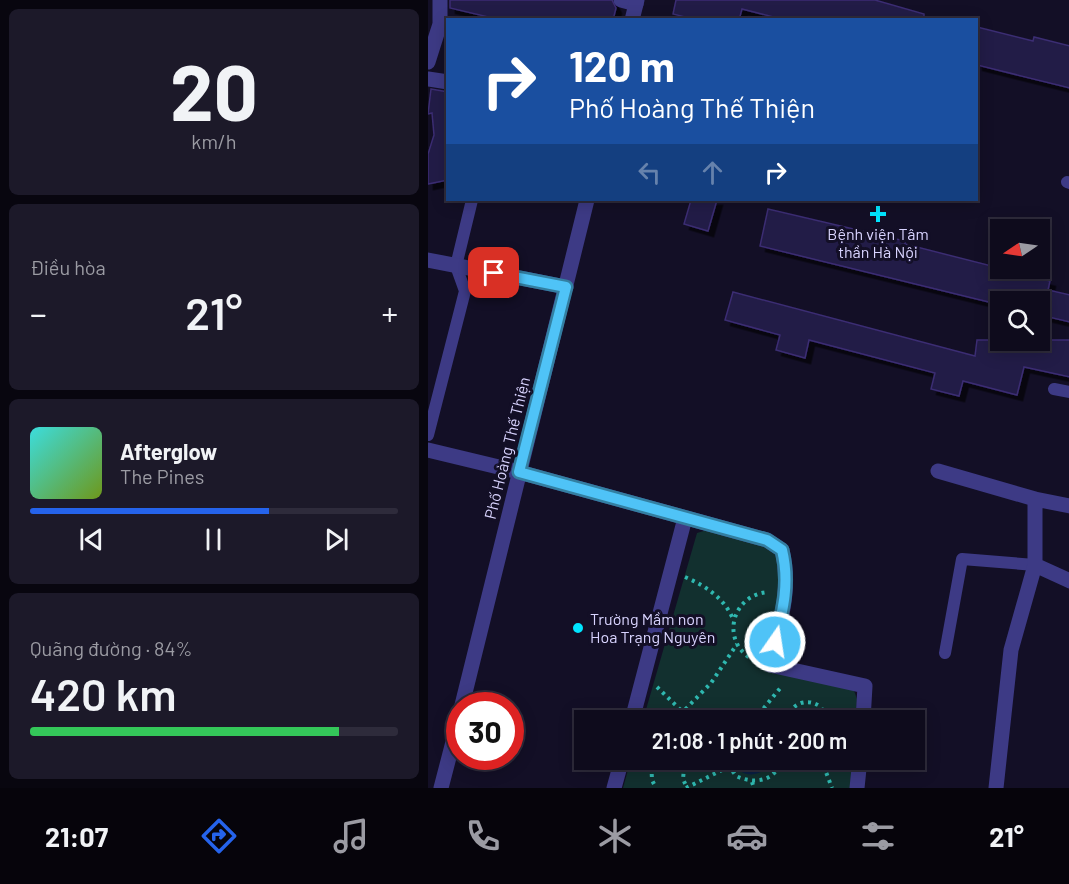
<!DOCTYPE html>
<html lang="vi">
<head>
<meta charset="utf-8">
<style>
  body { margin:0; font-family:Barlow,sans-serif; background:#1c1929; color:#f1f3f6; height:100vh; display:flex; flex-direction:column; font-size:22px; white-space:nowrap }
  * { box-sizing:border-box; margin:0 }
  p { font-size:20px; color:#9b9ba3 }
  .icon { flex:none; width:33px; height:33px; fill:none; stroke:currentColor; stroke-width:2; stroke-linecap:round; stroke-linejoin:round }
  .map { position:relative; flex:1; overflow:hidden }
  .sheet { display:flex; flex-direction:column; gap:9px; padding:9px; background:#08060f; width:428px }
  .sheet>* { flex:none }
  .hud { position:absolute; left:18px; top:18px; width:532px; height:183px; border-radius:0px; box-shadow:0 3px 15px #0003,0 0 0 2px #2e2b3b; background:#1a4fa0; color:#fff; overflow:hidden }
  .needle { width:39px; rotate:257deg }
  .controls { position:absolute; left:562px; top:219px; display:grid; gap:12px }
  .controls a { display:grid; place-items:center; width:60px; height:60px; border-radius:0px; background:#0e0b1c; box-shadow:0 3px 15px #0003,0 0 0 2px #2e2b3b; font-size:30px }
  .speed { position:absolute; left:18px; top:692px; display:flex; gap:12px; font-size:30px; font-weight:700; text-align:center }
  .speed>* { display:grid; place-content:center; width:78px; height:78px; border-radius:50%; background:#0e0b1c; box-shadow:0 3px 15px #0003,0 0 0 2px #2e2b3b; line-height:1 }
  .speed .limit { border:9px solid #d22; background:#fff; color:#111 }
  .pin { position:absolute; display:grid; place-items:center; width:51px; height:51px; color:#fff; margin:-26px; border-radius:12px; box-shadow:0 3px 9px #0006 }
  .me { position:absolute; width:66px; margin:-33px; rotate:13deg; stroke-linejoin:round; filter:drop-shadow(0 0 4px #0008) }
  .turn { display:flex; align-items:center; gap:21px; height:126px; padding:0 24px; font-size:27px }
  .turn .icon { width:78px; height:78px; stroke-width:2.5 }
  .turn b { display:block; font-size:42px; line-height:51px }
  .lanes { display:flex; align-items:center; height:57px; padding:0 24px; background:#0003; justify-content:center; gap:30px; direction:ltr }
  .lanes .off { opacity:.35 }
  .big { font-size:45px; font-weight:600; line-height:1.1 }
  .sheet .widget { flex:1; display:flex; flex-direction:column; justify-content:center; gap:9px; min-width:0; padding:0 21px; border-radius:9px; background:#1c1929 }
  .sheet .dial { align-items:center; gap:0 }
  .dial b { font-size:78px; line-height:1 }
  .song { display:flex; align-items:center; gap:18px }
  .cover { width:72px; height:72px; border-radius:9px; background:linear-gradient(135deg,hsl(180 70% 55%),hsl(80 70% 35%)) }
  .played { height:6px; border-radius:3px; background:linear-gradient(90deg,#2563eb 65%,#2e2b3b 65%) }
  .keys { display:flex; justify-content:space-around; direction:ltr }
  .heat { display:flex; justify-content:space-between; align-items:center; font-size:33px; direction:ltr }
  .charge { height:9px; border-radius:4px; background:linear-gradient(90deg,#34c759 84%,#2e2b3b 0) }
  .trip { position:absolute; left:146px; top:710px; width:351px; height:60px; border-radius:0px; background:#0e0b1c; box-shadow:0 3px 15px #0003,0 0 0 2px #2e2b3b; font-weight:600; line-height:60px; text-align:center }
  .tabs { display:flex; height:96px; justify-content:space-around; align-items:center; background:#06040b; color:#9b9ba3 }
  .tabs .icon { width:42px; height:42px }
  .tabs .current { color:#2563eb }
  .tabs b { font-size:27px; color:#f1f3f6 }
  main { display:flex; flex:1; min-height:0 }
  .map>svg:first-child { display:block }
</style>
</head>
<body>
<main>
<section class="sheet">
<div class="widget dial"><b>20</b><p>km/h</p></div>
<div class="widget"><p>Điều hòa</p>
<div class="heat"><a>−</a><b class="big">21°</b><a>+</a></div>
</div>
<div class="widget">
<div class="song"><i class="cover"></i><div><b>Afterglow</b><p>The Pines</p></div></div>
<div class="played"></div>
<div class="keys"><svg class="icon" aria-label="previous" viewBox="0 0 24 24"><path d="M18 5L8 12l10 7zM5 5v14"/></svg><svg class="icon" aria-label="pause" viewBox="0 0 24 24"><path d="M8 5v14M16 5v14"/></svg><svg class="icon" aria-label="next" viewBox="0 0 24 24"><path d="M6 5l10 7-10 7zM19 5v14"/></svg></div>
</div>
<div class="widget"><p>Quãng đường · 84%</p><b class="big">420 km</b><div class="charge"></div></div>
</section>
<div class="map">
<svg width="642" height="788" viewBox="0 0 642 788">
  <defs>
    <filter id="shadow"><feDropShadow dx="5.5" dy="5.5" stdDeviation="0" flood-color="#0009"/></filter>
  </defs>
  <rect width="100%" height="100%" fill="#130f26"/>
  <path fill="#12302f" d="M282 529 346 549C360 584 343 623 334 658L341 666 424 685 429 699 428 720H215L269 533Z
    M203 759H425L423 788H195Z"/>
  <path fill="#0a1f44" d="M303 759H346C336 778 312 781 303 759Z"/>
  <path fill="#241b47" stroke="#3b2d73" stroke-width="1.5" filter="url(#shadow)" d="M22 0H184L188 8 185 20H73L22 8Z
    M248 0H447L496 14V20H357L314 9 311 20H269L245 14Z
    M549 27 605 41 606 37 642 46V88L549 65Z
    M3 89 20 92V180L0 184V154L6 135 4 113 0 114Z
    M263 200H289L280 231 256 224Z
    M340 209 477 241V244L622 281 620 290 642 295V322L612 315V302H573V305L332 246Z
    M305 292 547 356 549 340H642V377L596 367 589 395 535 381 531 396 503 389 507 373 381 340 377 358 348 350 352 335 297 320Z"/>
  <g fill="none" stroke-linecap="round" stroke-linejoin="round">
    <path stroke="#2fb8b0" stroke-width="4" stroke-dasharray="3 4.5" stroke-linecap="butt" d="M257 577C278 586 296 598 305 619
      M327 661C291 643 303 594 341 592
      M229 687 263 720
      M247 720 283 683 309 644
      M326 720 354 686
      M359 720C363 703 379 697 393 707L398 720
      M223 759 224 780 228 788
      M257 759 255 779 259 788
      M296 759 308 776C327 785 348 781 354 759
      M393 759 404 788
      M324 782 326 788
      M258 788 300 767"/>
    <path stroke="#3d3a85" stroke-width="12" d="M639 182 642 183
      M626 389 642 392
      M0 435 37 291 28 266 44 200
      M517 653 534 559 607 565"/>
    <path stroke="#3d3a85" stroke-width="15" d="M193 0 208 4
      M0 62 12 24V0
      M0 79 20 82
      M0 260 138 287
      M0 450 91 472 339 540 354 550C364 590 351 626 342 665L437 686 435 720
      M510 471 607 499
      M607 565 642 581
      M204 720 257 518
      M186 788 194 759
      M429 788 432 759
      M568 788 583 650 607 565V499L642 506"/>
    <path stroke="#3d3a85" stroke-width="15" d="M204 20 209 0
      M34 705 159 200
      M13 788 32 715"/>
  </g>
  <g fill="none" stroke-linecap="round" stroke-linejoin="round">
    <defs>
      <path id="route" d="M66 273 138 287 91 472 339 540 354 550C362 583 355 610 347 642"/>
    </defs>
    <use href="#route" stroke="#337fa1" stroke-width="15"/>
    <use href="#route" stroke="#4fc3f7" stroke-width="10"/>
  </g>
  <g fill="#00e5ff" stroke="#130f26" stroke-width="2">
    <path d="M447 205h6v6h6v6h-6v6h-6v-6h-6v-6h6z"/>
    <circle cx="150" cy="628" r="6"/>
  </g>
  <g text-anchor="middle" stroke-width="6" stroke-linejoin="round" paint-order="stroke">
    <g font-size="16" fill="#d9d4ff" stroke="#130f26">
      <text x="450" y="240">Bệnh viện Tâm<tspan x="450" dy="18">thần Hà Nội</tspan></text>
      <text x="162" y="625" text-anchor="start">Trường Mầm non<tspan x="162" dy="18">Hoa Trạng Nguyên</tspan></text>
    </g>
    <g font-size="16" fill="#d9d4ff" stroke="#130f26">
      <text transform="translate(79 448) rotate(-76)" y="6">Phố Hoàng Thế Thiện</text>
    </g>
  </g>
</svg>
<div class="controls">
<a><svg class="needle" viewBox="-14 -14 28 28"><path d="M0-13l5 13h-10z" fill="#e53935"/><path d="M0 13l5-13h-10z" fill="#9b9ba3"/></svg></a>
<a><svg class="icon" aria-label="search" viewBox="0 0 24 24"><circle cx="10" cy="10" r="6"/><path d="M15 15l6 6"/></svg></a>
</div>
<div class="speed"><div class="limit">30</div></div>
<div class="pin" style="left:66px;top:273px;background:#d93025"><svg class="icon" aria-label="arrive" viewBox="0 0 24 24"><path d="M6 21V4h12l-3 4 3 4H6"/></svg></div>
<svg class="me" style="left:347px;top:642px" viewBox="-20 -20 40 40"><circle r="17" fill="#4fc3f7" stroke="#fff" stroke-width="3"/><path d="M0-11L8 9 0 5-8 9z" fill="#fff"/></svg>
<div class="trip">21:08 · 1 phút · 200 m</div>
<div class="hud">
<div class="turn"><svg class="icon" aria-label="right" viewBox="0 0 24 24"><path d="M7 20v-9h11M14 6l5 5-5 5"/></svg><div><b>120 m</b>Phố Hoàng Thế Thiện</div></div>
<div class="lanes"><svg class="icon off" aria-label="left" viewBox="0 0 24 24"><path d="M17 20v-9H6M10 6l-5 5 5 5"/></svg><svg class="icon off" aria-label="ahead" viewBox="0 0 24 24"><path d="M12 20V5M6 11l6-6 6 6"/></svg><svg class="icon" aria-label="right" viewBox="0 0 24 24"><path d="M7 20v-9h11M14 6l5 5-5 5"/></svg></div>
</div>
</div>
</main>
<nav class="tabs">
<b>21:07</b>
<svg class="icon current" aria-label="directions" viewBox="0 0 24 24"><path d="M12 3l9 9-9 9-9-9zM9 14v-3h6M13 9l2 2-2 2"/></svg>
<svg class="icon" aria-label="music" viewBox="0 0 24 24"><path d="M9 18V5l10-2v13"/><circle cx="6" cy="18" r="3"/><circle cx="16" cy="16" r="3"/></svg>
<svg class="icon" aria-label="phone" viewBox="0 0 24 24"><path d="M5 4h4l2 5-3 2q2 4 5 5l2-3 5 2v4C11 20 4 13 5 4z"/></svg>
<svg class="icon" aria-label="climate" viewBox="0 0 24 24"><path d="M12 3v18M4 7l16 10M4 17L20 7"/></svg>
<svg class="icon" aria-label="car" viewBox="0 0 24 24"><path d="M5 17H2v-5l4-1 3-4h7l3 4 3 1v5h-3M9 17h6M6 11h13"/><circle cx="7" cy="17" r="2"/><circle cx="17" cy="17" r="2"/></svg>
<svg class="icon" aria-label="filters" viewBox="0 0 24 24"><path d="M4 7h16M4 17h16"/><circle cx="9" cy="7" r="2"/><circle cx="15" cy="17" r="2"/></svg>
<b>21°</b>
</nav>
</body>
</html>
